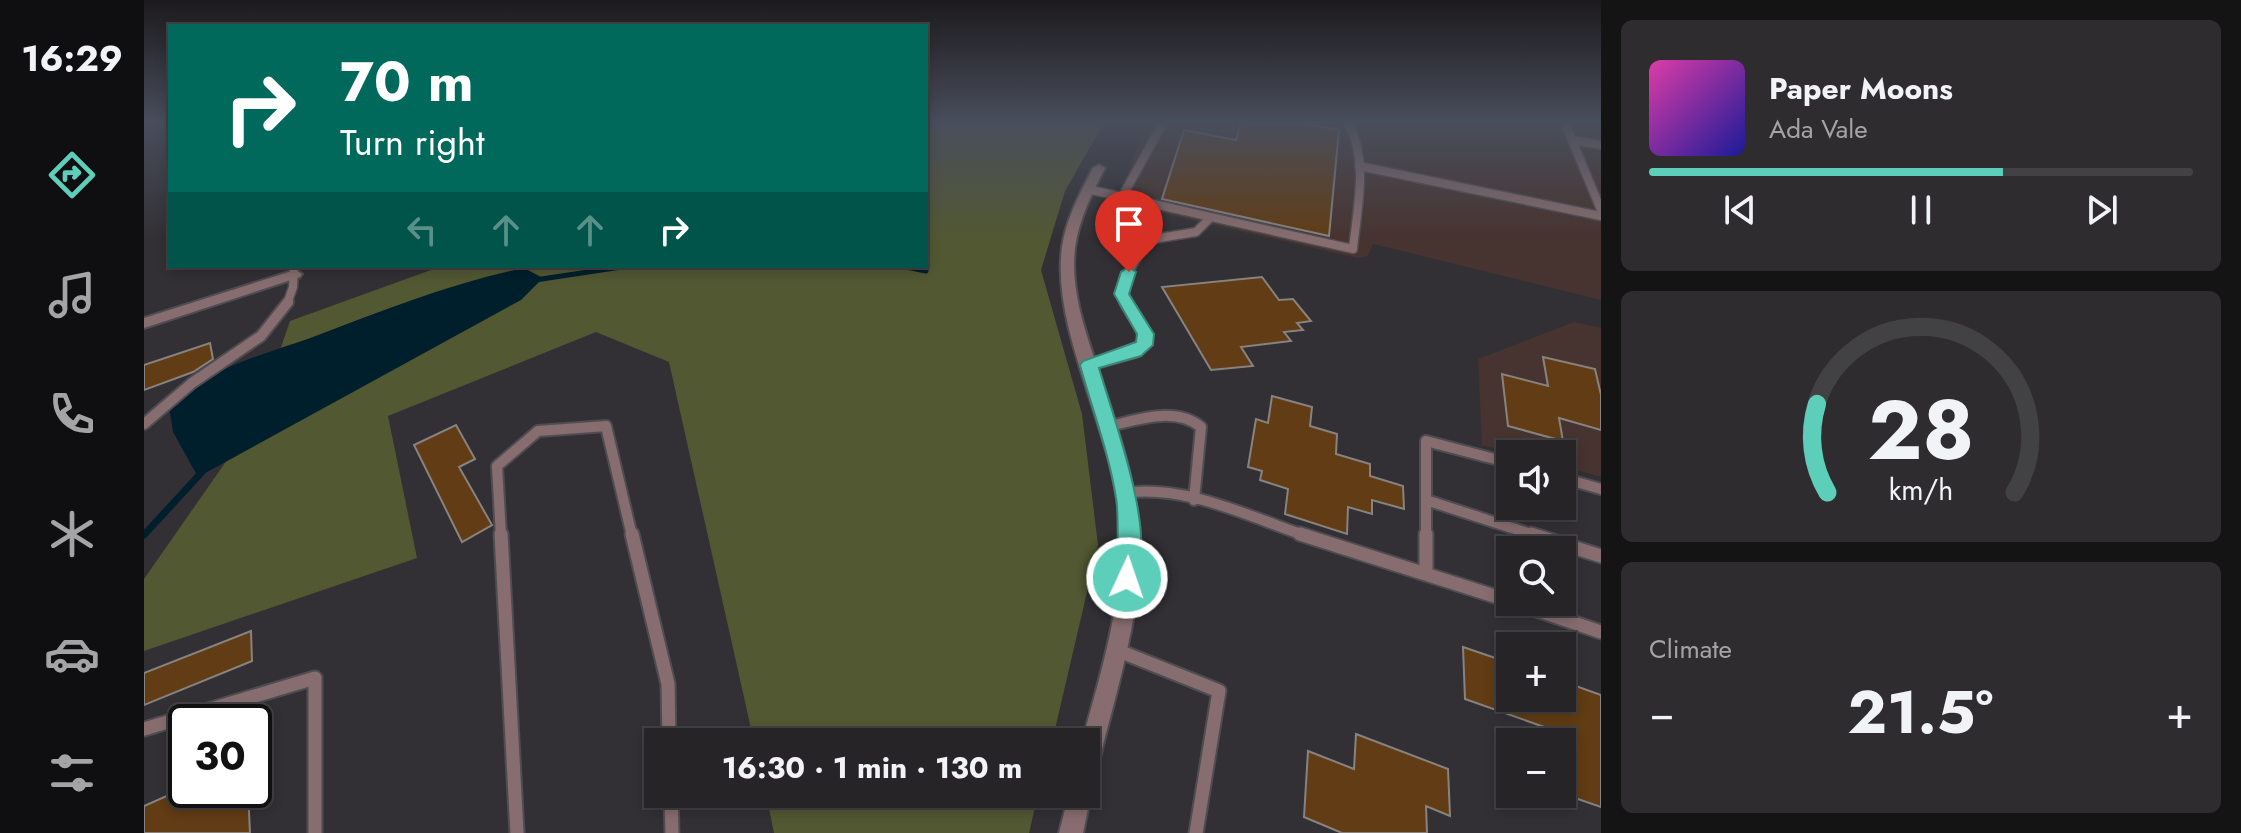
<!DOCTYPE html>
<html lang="en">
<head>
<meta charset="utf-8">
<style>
  body { margin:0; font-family:Jost,sans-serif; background:#2e2c2f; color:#f1f3f6; height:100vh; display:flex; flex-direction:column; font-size:30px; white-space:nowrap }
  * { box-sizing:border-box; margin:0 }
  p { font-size:26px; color:#a4a4a7 }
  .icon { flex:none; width:44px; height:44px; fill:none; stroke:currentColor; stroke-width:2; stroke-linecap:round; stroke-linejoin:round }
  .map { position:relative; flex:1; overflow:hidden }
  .details { display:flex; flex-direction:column; gap:20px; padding:20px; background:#151415; width:640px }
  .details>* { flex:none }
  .top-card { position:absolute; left:24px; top:24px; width:760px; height:244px; border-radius:0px; box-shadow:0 4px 12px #0003,0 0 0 2px #424144; background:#00695c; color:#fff; overflow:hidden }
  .fabs { position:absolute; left:1352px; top:440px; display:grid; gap:16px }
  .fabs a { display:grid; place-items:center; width:80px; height:80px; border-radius:0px; background:#262427; box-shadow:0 4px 12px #0003,0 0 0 2px #424144; font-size:40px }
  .speed { position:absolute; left:24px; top:704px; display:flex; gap:16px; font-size:40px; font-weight:700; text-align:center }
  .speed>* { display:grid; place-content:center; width:104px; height:104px; border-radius:50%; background:#262427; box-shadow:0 4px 12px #0003,0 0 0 2px #424144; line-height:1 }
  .speed .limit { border:4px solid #111; border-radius:12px; background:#fff; color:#111 }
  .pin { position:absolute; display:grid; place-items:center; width:68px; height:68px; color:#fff; margin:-82px -34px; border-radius:50% 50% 50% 0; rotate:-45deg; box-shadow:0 0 8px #0007 }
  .pin .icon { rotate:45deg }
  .me { position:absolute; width:88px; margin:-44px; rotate:3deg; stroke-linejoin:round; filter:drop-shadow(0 0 6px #0008) }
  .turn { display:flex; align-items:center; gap:28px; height:168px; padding:0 40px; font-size:36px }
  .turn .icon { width:104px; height:104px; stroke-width:2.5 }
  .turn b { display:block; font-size:56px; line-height:68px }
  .lanes { display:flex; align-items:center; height:76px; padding:0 40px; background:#0003; justify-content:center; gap:40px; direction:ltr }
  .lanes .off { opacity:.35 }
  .big { font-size:60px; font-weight:700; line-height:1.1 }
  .details .widget { flex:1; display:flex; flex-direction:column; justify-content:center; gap:12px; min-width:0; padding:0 28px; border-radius:12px; background:#2e2c2f }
  .details .dial { align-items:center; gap:0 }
  .dial svg { height:208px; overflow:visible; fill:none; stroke:#424144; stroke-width:7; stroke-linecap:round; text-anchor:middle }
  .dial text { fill:#f1f3f6; stroke:none }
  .song { display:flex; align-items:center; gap:24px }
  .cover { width:96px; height:96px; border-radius:12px; background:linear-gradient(135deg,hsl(320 70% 55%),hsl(240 70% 35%)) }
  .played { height:8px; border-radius:4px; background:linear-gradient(90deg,#5dceb9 65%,#424144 65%) }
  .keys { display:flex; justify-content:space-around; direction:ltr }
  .heat { display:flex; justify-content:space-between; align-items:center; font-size:44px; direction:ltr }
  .trip { position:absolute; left:500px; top:728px; width:456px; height:80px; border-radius:0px; background:#262427; box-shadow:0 4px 12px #0003,0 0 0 2px #424144; font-weight:700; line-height:80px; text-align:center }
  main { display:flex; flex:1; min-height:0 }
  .tabs { display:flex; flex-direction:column; width:144px; justify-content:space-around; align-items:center; background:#0f0e10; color:#a4a4a7 }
  .tabs .icon { width:56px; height:56px }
  .tabs .current { color:#5dceb9 }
  .tabs b { font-size:36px; color:#f1f3f6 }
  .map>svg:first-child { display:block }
</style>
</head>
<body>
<main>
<nav class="tabs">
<b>16:29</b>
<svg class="icon current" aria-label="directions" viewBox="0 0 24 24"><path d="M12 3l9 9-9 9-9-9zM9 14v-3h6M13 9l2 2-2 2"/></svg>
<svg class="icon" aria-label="music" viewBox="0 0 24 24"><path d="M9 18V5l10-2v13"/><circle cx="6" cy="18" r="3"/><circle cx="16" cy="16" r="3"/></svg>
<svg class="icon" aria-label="phone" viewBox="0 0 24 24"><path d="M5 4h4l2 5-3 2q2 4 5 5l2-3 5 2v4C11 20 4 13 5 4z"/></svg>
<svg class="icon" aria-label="climate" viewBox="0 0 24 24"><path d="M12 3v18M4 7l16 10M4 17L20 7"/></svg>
<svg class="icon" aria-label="car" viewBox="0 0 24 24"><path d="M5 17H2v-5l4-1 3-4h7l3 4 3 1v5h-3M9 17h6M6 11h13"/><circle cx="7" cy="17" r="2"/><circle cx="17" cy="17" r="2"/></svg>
<svg class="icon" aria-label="filters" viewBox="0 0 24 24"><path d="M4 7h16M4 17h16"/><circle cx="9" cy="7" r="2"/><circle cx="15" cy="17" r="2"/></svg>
</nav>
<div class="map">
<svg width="1457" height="833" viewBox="0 0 1457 833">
  <rect width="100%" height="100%" fill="#323034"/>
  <path fill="#47332f" d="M1002 123H1457V300L1229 244 1224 256 1213 258 973 203Z
    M1430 322 1457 328V477L1418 466V454H1372L1338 445 1334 359Z"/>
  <path fill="#525832" d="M782 123H960L921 191 897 270 938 414 954 545 908 742H610L525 362 452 332 244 416 273 558 0 651V579L113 417 146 321 298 266H782Z
    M622 794H894L885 833H630Z"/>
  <path fill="#001f2c" d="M380 268 399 278 377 300 54 477 29 432 25 406C60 369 122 354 169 337 238 311 307 283 380 268Z"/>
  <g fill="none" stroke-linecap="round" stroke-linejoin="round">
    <path stroke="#001f2c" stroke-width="5" d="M757 266 782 271
      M391 280 484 266"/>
    <path stroke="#001f2c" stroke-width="7" d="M0 535 58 472"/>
  </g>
  <path fill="#613c14" stroke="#878380" stroke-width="2" d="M1097 123H1158L1195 130 1185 236 1018 199 1040 130 1092 140Z
    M1118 277 1135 300 1149 299 1167 321 1153 323 1159 330 1140 332 1147 341 1097 347 1109 366 1067 370 1018 287Z
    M66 343 69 359 49 372 0 390V365Z
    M1399 357 1451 369 1457 395V430L1415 418 1419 441 1364 426 1358 374 1404 386Z
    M1128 396 1168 407 1166 426 1193 434 1192 454 1226 464V476L1259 486 1260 509 1228 500V514L1204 507 1203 534 1141 514 1144 489 1116 480 1118 471 1104 467 1112 419 1124 423Z
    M312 425 331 459 315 467 348 525 318 542 270 445Z
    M107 631 108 661 0 705V673Z
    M1319 647 1366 663V698H1418V681L1457 695V807L1431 798 1423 735 1321 699Z
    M1212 734 1304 769 1306 816 1282 806 1283 833H1198L1160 817 1164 751 1210 769Z
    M36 790H104L106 833H0V806Z"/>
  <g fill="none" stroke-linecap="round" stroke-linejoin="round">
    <defs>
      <path id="service-far2" d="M1421 123 1457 210
        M1428 140 1457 145
        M1215 166 1457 216
        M943 189 1209 249C1213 209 1225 160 1204 123
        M978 197 1019 123
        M143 304 149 287 150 266
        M982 304 980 280 1003 240 1052 232 1065 219"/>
      <path id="service-far1" d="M945 365 991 352 1000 345 998 330 981 302
        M0 424 48 383 117 336 144 302
        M965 426C995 420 1031 406 1057 427L1050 500
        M1418 478 1457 489
        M981 493C1041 484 1106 517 1162 536
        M1282 500 1393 536
        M357 536 353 466 394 431 462 426 488 536
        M1282 536V441L1366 463"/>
      <path id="service" d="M357 534 373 833
        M488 534 524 684 525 742
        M1156 534 1366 601
        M1282 534V573
        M1387 534 1457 556
        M1369 602 1457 632
        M970 649 1075 691 1052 833
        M0 729 171 678V833
        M527 794 528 833"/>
      <path id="minor" d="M955 165 961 168C948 193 935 219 931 248 926 293 943 336 957 378 973 428 991 478 995 531 1000 611 971 693 953 770L950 778 942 781V742H938C958 668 983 592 975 514 967 428 907 330 918 247 922 219 936 193 949 168Z
        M151 270 158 274 156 277 0 328V318Z
        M942 785 947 794 939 833H915L925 794H942Z"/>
    </defs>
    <use href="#service-far2" stroke="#4f4d51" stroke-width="11"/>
    <use href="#service-far1" stroke="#4f4d51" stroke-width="14"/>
    <use href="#service" stroke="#4f4d51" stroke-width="17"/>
    <use href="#minor" stroke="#4f4d51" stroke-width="4"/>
    <use href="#service-far2" stroke="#876d6f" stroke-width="8"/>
    <use href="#service-far1" stroke="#876d6f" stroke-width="10"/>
    <use href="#service" stroke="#876d6f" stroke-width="13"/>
    <use href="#minor" fill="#876d6f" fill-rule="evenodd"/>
  </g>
  <linearGradient id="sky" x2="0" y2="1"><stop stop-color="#1c1a1d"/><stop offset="0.51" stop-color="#494e5c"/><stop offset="1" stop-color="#494e5c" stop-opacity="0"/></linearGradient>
  <rect width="1457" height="240" fill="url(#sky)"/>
  <path fill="#5dceb9" stroke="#3c8678" stroke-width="2" d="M985 267 992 272 985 294 1010 334 1009 345 997 356 955 368C970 420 1014 535 991 584L983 587 976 584C971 574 976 517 972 498 965 453 948 409 936 365L939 361 992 342 993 334 970 294 977 272Z"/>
</svg>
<div class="fabs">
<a><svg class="icon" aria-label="sound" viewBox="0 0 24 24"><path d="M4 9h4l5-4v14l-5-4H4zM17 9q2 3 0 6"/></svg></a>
<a><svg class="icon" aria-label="search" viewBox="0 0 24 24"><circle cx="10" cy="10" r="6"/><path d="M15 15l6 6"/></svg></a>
<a>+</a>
<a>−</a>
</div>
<div class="speed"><div class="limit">30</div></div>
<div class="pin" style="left:985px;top:272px;background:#d93025"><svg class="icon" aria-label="arrive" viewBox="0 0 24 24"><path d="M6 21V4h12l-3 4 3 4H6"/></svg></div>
<svg class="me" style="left:983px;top:578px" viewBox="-20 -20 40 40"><circle r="17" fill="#5dceb9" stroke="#fff" stroke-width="3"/><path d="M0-11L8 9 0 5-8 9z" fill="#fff"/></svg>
<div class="trip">16:30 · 1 min · 130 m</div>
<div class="top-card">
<div class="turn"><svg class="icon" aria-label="right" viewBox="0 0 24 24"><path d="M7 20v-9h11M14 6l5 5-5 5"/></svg><div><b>70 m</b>Turn right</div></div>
<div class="lanes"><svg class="icon off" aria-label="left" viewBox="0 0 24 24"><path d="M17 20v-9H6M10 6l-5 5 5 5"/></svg><svg class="icon off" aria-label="ahead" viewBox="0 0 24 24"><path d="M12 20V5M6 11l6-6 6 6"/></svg><svg class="icon off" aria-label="ahead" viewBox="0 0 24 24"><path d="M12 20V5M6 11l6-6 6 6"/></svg><svg class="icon" aria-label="right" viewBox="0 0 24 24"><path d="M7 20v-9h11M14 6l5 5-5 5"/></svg></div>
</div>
</div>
<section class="details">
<div class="widget">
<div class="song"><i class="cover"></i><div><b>Paper Moons</b><p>Ada Vale</p></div></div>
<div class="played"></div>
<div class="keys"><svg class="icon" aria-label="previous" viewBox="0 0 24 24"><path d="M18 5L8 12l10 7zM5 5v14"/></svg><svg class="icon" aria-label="pause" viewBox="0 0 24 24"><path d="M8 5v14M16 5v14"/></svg><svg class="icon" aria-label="next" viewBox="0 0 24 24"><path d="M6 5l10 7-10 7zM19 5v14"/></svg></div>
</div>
<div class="widget dial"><svg viewBox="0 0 100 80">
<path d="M14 69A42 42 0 1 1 86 69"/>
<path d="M14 69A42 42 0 0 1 10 35" stroke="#5dceb9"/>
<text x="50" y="56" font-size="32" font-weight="700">28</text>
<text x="50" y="72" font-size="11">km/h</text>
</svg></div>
<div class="widget"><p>Climate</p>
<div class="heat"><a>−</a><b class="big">21.5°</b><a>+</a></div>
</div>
</section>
</main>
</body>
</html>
